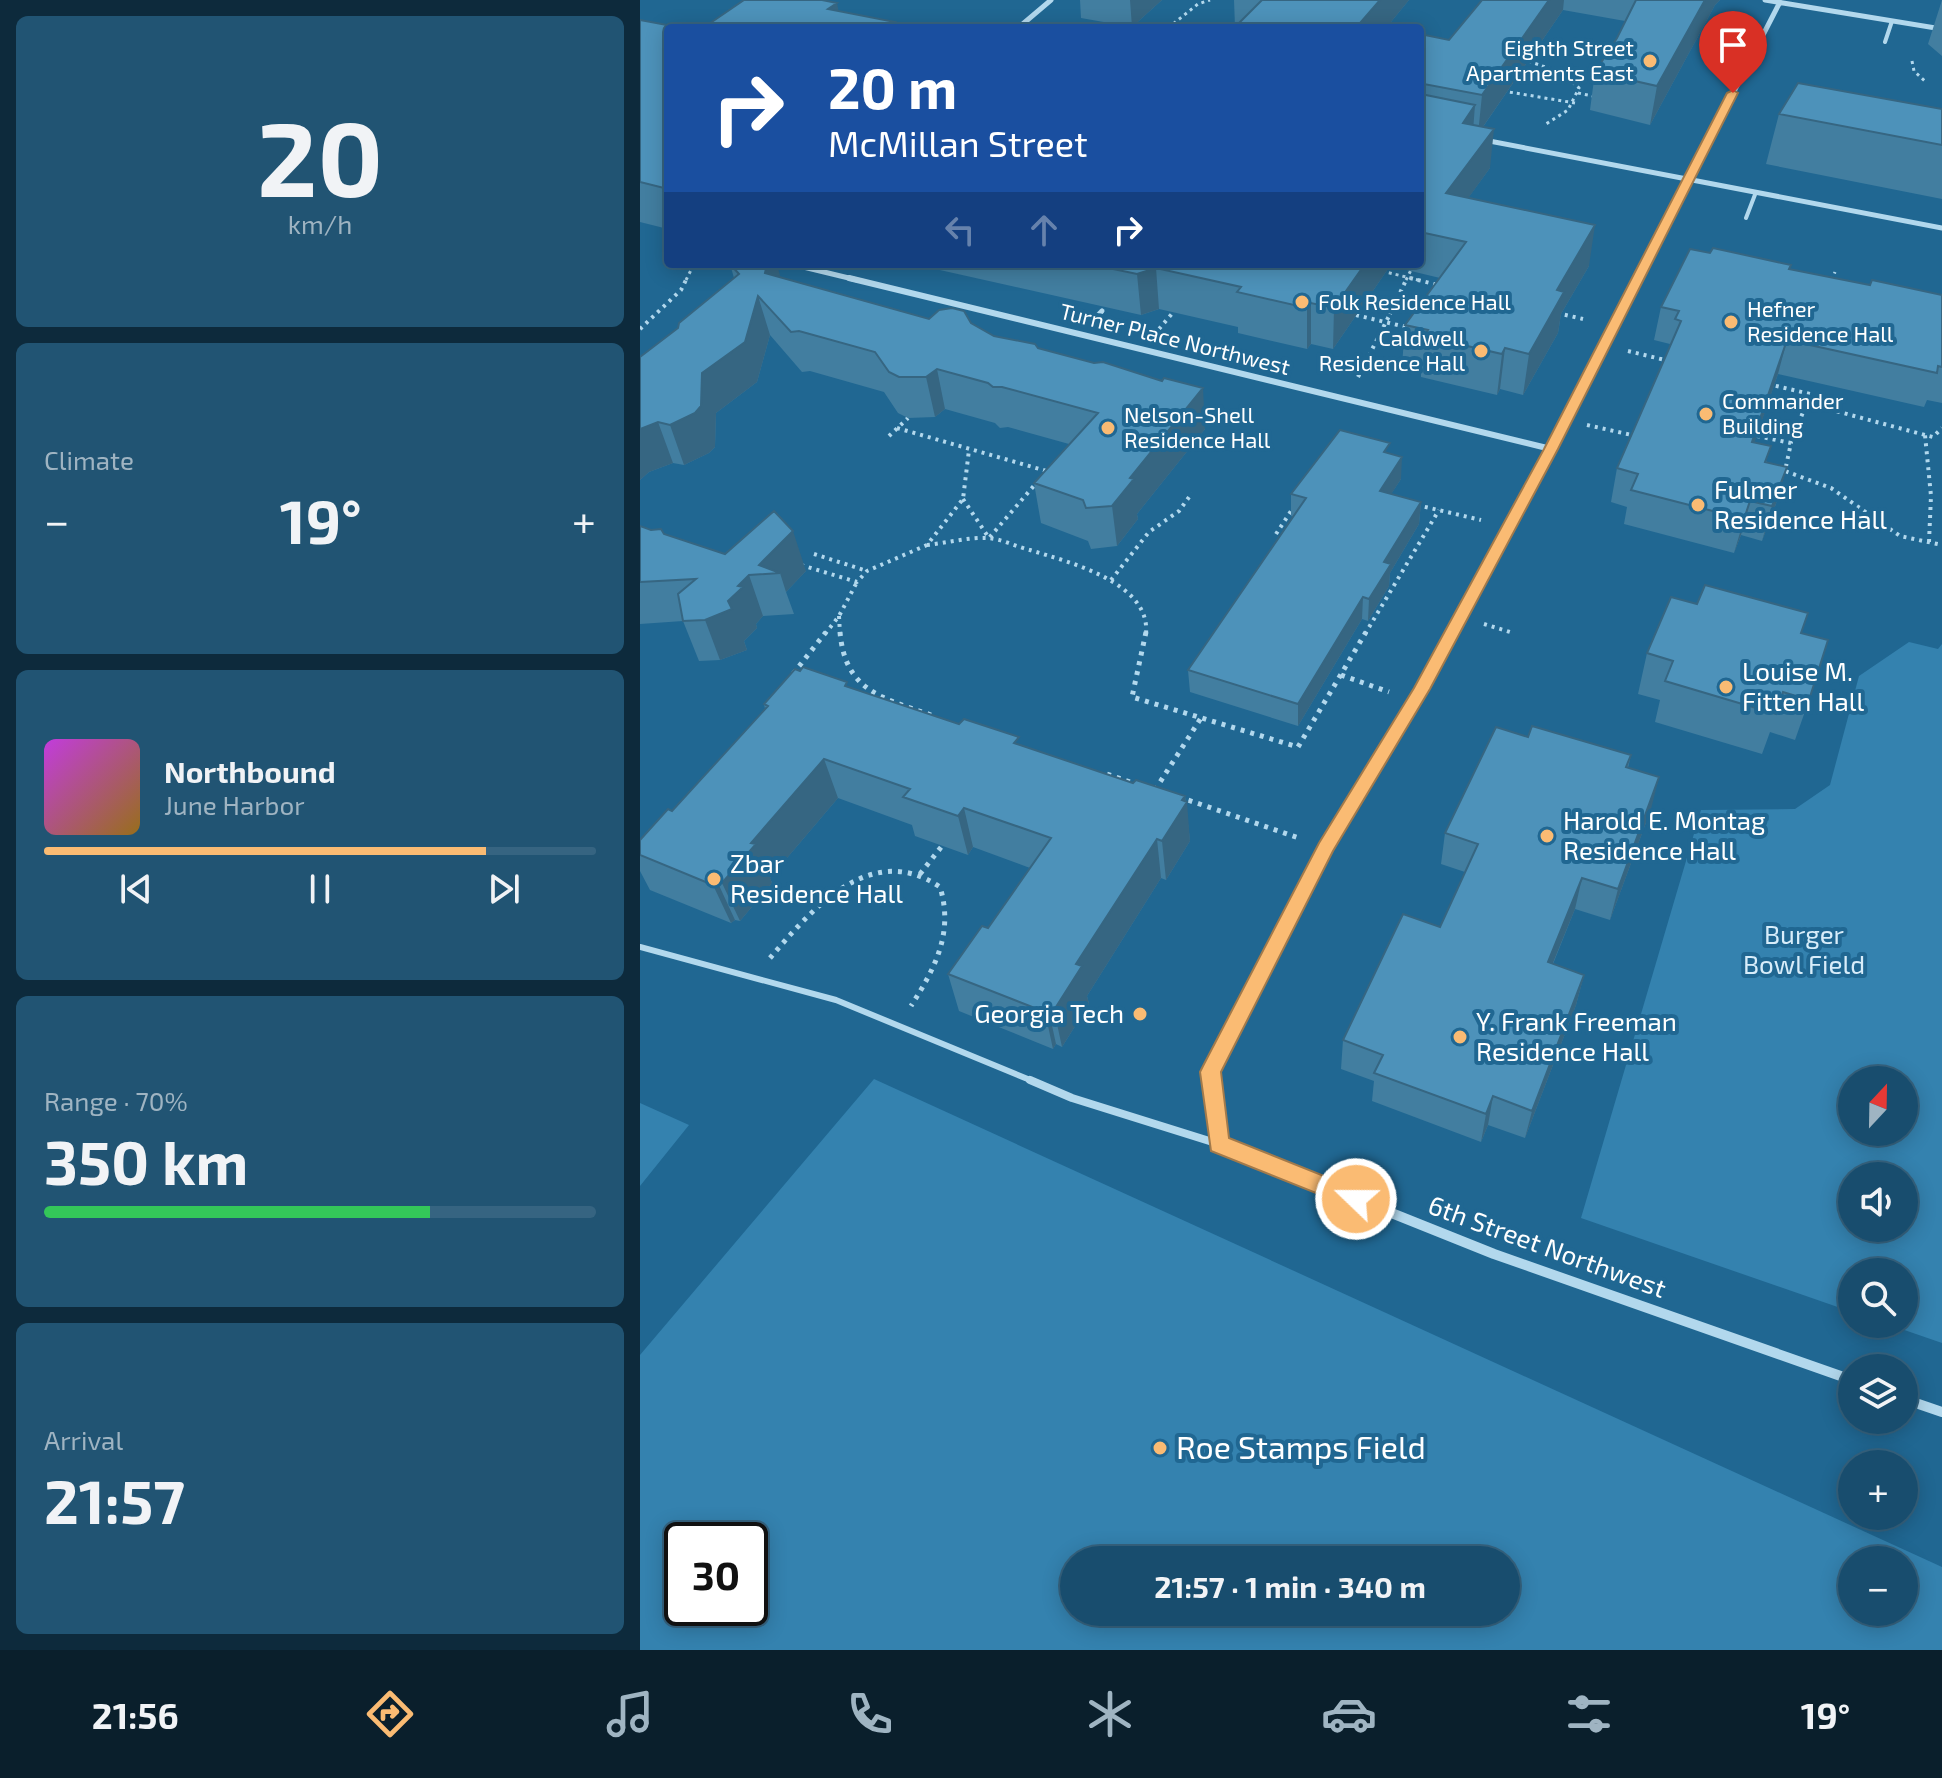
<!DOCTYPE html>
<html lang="en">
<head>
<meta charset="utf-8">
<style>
  body { margin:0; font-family:"Exo 2",sans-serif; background:#215473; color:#f1f3f6; height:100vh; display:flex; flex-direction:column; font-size:30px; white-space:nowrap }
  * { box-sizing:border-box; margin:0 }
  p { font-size:26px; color:#9fb4c2 }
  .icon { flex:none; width:44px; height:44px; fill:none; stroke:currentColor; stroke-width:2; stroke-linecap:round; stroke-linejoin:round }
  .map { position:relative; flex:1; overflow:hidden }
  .drawer { display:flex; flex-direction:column; gap:16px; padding:16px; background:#0d2a3c; width:640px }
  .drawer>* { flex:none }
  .guide { position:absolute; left:24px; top:24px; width:760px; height:244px; border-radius:8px; box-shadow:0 4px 20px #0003,0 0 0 2px #366481; background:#1a4fa0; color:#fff; overflow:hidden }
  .needle { width:52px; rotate:22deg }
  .buttons { position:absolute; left:1198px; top:1066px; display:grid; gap:16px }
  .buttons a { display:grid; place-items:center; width:80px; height:80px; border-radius:50%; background:#184d6e; box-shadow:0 4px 20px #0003,0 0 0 2px #366481; font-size:40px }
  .speed { position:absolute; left:24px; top:1522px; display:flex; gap:16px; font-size:40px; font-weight:700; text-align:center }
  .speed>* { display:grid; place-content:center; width:104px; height:104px; border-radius:50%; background:#184d6e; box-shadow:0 4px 20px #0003,0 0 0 2px #366481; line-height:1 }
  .speed .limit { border:4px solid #111; border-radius:12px; background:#fff; color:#111 }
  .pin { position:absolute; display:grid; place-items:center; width:68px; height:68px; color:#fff; margin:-82px -34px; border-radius:50% 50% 50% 0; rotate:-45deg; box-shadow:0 0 8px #0007 }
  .pin .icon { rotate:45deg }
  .me { position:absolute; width:88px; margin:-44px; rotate:292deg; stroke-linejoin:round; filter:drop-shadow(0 0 6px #0008) }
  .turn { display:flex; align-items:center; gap:28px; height:168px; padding:0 32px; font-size:36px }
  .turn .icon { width:104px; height:104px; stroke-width:2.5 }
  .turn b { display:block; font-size:56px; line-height:68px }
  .lanes { display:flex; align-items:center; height:76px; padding:0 32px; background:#0003; justify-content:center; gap:40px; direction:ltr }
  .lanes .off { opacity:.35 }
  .big { font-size:60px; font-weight:700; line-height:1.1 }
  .drawer .widget { flex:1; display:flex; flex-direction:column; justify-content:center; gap:12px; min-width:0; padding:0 28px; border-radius:12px; background:#215473 }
  .drawer .dial { align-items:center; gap:0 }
  .dial b { font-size:104px; line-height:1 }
  .song { display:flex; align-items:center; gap:24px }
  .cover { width:96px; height:96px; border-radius:12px; background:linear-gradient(135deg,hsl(290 70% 55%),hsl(40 70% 35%)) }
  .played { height:8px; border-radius:4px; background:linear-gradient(90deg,#fabb73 80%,#366481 80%) }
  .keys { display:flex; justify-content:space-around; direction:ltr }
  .heat { display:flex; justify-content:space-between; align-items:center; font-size:44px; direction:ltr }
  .charge { height:12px; border-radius:6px; background:linear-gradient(90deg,#34c759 70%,#366481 0) }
  .trip { position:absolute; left:420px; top:1546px; width:460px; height:80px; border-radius:40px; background:#184d6e; box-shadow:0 4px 20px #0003,0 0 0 2px #366481; font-weight:700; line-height:80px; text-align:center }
  .tab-bar { display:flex; height:128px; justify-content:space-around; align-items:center; background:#0a1f2c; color:#9fb4c2 }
  .tab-bar .icon { width:56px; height:56px }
  .tab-bar .on { color:#fabb73 }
  .tab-bar b { font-size:36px; color:#f1f3f6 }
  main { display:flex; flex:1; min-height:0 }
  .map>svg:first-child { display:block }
</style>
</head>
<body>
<main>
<section class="drawer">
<div class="widget dial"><b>20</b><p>km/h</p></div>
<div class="widget"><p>Climate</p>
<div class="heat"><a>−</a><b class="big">19°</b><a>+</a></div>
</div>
<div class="widget">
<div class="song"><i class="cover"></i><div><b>Northbound</b><p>June Harbor</p></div></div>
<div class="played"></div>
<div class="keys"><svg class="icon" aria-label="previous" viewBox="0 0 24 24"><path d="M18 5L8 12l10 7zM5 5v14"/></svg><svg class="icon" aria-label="pause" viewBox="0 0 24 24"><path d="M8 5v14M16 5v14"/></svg><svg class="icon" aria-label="next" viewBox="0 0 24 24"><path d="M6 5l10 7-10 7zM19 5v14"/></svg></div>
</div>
<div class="widget"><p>Range · 70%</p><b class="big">350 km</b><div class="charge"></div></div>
<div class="widget"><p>Arrival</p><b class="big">21:57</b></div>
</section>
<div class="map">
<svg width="1302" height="1650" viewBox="0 0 1302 1650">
  <rect width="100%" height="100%" fill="#206792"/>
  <path fill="#3482af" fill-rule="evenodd" d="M1269 642 1298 649 1302 644V1343L1247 1324H1264V1272H1212V1312L941 1218 1061 810 1155 809 1190 785 1219 676ZM1212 1080H1264V1132H1212ZM1212 1176H1264V1228H1212Z
    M234 1079 1302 1567V1650H0V1355ZM42 1540H110V1608H42ZM434 1560H866V1612H434ZM1212 1560H1264V1612H1212Z
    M0 1103 49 1125 0 1186Z"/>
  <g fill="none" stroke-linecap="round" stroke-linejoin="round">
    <path stroke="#b2d8ed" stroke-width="3" stroke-dasharray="3 4" stroke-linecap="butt" d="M748 20 758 28
      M455 26 465 28
      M528 28 558 4 570 0
      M882 59 920 72 939 88 928 110 906 124
      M1272 61 1274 71 1286 82
      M863 91 935 103
      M938 93 957 97
      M742 271 778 280
      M46 280 54 264
      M1192 280 1195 272"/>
    <path stroke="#b2d8ed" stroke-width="4" stroke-dasharray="3 5" stroke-linecap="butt" d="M770 278 798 285
      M1191 284 1193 278
      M917 313 943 319
      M716 315 770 328
      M0 329 41 290 47 278
      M519 329 536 309
      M988 351 1029 361
      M718 377 750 314
      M1128 384 1170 394 1151 443
      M1166 403 1285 435
      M947 425 996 436
      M257 428 410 472
      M249 436 268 418
      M1117 436 1151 443 1145 471 1191 488 1260 536 1302 545
      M323 499 349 538 398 481
      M777 505 841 520
      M636 534 655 505
      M1289 542 1291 496 1285 435 1293 437 1302 428
      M287 545C306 543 329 537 348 538 362 539 377 547 390 550 428 562 511 582 506 634
      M174 554 227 571
      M161 565 217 582 227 571 287 545 323 499 329 450
      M471 580 509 532 539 511 552 493
      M199 616 200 634
      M844 624 870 632
      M185 634 199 616 217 582
      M725 634 799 510"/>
    <path stroke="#b2d8ed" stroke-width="5" stroke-dasharray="4 6" stroke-linecap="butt" d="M200 632C205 691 242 698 291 715
      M506 632 492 697 658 747 726 632
      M153 674 186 632
      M701 675 749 692
      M467 774 499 785
      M515 790 561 718
      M539 797 662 839
      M280 874 302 846
      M130 958C172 909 231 840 300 887 314 933 295 968 271 1006"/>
    <path stroke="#b2d8ed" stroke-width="4" d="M1245 42 1252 21
      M1106 218 1116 192"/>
    <path stroke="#b2d8ed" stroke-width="5" d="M453 320 462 311"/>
    <path stroke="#b2d8ed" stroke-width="6" d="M0 947 196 1000 395 1082"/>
    <path stroke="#b2d8ed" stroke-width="8" d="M390 1080 432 1098 579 1144"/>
    <path stroke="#b2d8ed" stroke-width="5" d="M1125 0 1302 29
      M378 28 411 0
      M844 140 1302 228
      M151 264 217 280
      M997 280 1140 2"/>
    <path stroke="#b2d8ed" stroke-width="6" d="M209 278 911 449
      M811 634 998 278"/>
    <path stroke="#b2d8ed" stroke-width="8" d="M572 1082 571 1072 686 848 782 689 813 632"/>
    <path stroke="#b2d8ed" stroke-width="10" d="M572 1080 579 1144 854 1254 1212 1380
      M1264 1399 1302 1412"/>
    <path stroke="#b2d8ed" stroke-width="3" stroke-dasharray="3 4" stroke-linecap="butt" d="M766 280 772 268"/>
    <path stroke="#b2d8ed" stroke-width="4" stroke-dasharray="3 5" stroke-linecap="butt" d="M750 314 767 278"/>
  </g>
  <path fill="#427ea0" d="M440 0H522L492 27 441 18Z
    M594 0H769L746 28 595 27Z
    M842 0H1080L1075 5 1010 125 950 110 955 72 977 38 985 21 923 10 843 127 850 168 828 198 949 266 921 314 918 333 883 395 860 389 857 395 781 377V370L762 366 765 325 800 278 750 266 693 349 671 344 667 349 598 333V327L519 309 501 315 273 264H780V34L809 40Z
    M1302 0V56L1288 44Z
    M0 20 28 28V229L0 222Z
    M1302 109V199L1126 164 1139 114Z
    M90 264 289 319 331 323 354 336 398 348 565 429 497 514 498 519 477 546 451 549 448 541 401 523 394 483 429 444 368 427 360 428 355 423 305 409 295 417 268 418 258 413 244 392 170 371 162 372 130 335 117 382 76 413 75 447 69 453 44 465 33 463 9 472 0 480V357L38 328 94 278Z
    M1150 269 1230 285 1302 295V403L1287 400 1284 407 1138 374 1114 442 1127 462 1137 501 1122 541 1101 535 1094 553 984 524 987 507 971 502 977 468 1029 349 1030 344 1014 340 1021 307Z
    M750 453 761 479 751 494 781 502 779 524 750 573 749 586 728 621 722 619 658 726 550 692 548 670 653 517 651 516V494Z
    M0 526 85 554 166 571 146 592 154 614 123 616 116 624 117 628 104 641 107 650 80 660 59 661 43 621 0 624Z
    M1162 633 1169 700 1155 740 1130 732 1122 754 1015 722 1020 700 998 694 1007 653Z
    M209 687 493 783 545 796 550 841 526 880 521 878 447 996 449 1004 422 1047 416 1044 413 1049 319 1011 308 974 348 928 390 868 333 847 328 855 275 836 272 825 198 798 130 878 132 883 100 921 95 920 91 923 10 890 0 871V840L32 811 125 709 124 704Z
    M888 737 991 755 988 768 1011 809 970 920 935 909 913 964 944 975 936 1005 885 1138 848 1125 841 1142 732 1101 734 1081 701 1069 703 1040 800 927 825 872 801 864 805 833Z"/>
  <path fill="#366682" d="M490 0H522L492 27Z
    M740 0H769L746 28 721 22Z
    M909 0H924L923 10 838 134 842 95Z
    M1065 0H1080L1075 5 1010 125 1017 86Z
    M197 3 202 28 188 9Z
    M255 22 257 28H247Z
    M784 84 781 123H780V86Z
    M835 105 832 144 823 123Z
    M854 129 850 168 803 233 806 193Z
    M955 225 949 266 921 314 918 333 883 395 889 354 917 290Z
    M127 264H137L143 287 125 273Z
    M725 264H750V266L693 349 694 308Z
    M516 268 519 309 501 315 497 274Z
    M118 296 130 335 117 382 76 413 75 447 69 453 44 465 30 425 62 373Z
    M671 303V344L667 349V308Z
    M1147 340 1138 374 1103 476 1112 442Z
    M865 348 860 389 857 395 862 354Z
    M297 369 305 409 295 417 286 377Z
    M563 388 565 429 497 514 498 519 477 546 472 506 490 478Z
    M18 422 33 463 9 472 0 480V429Z
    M762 457 761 479 739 513 740 491Z
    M1147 467 1137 501 1122 541 1132 506Z
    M1110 501 1101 535 1094 553 1104 519Z
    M781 502 779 524 750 573 749 586 728 621 729 599 744 562Z
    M153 531 166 571 146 592 140 573 119 565Z
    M109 575 123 616 116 624 117 628 104 641 107 650 80 660 65 620 88 601 98 586Z
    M723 597 722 619 658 726V704Z
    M184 759 198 798 130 878 132 883 100 921 82 883 111 843Z
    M1019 777 1011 809 970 920 978 889Z
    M545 796 546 804 547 802 550 841 526 880 522 841Z
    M324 808 333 847 328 855 318 816Z
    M517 839 521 878 447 996 449 1004 422 1047 414 1010 436 964Z
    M942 878 935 909 901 992 908 962Z
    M77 881 95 920 91 923 73 885Z
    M944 975 936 1005 885 1138 892 1111Z
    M408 1007 416 1044 413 1049 405 1012Z
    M853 1096 848 1125 841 1142 846 1114Z"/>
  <path fill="#4d92ba" stroke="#366682" stroke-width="2" d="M104 0H182L197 3 188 9 255 22 247 28H63Z
    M622 0H740L721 22 748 28H594Z
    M842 0H909L842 95 784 84 780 86V34L809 40Z
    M996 0H1065L1017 86 955 72 977 38Z
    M0 20 43 28H28V189L0 182Z
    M1158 83 1302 109V145L1139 114Z
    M780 93 781 94 835 105 823 123 854 129 806 193 955 225 917 290 924 292 889 354 865 348 862 354 784 336 788 330 765 325 826 242 780 232Z
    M1073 248 1151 265 1149 269 1230 285 1232 280 1302 295V367L1298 366 1297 373 1147 340 1112 442 1131 446 1125 462 1147 467 1132 506 1110 501 1104 519 991 490 998 474 977 468 1041 321 1035 319 1039 311 1021 307 1050 249 1070 253Z
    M90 264 106 268 112 264H127L125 273 289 319 299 310 312 308 324 311 331 323 354 336 395 344 398 348 454 363 463 362 522 381 524 378 563 388 490 478 494 479 472 506 446 508 443 500 394 483 458 413 362 387H353L348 383 297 369 286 377H259L249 372 235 352 159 331 151 332 118 296 105 342 62 373 61 406 55 413 30 425 18 422 0 429V357L38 328 39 323 99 274Z
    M449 264H725L694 308 671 303 667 308 597 292 601 287 516 268 497 274Z
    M700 430 750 443 744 452 762 457 740 491 781 502 744 562 751 564 729 599 723 597 658 704 548 670 666 498 651 494Z
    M134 511 153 531 119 565 140 573 109 575 98 586 103 587 88 601 92 609 65 620 43 621 38 594 56 579 0 582V526L11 530 21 529 24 534 85 554Z
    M1065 585 1168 613 1161 633 1188 640 1169 700 1143 692 1136 714 1025 681 1033 661 1007 653 1031 597 1057 604Z
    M163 667 207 682 205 686 319 724 324 719 379 737 374 743 493 783 496 780 545 796 542 800 547 802 522 841 517 839 436 964 442 966 414 1010 408 1007 405 1012 308 974 342 926 348 928 411 838 324 808 318 816 263 797 270 789 184 759 111 843 116 844 82 883 77 881 73 885 0 855V840L28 809 32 811 128 706 124 704 155 669 160 671Z
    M892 726 991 755 986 767 1019 777 978 889 942 878 908 962 944 975 892 1111 853 1096 846 1114 734 1073 743 1055 703 1040 763 914 800 927 838 844 805 833 856 727 888 737Z"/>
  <path fill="#fabb73" stroke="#a27a4b" stroke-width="2" d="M1093 90 1098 93 918 449 790 689 693 851 581 1072 589 1138 724 1192 727 1199 724 1206 716 1209 571 1151 560 1072 563 1066 679 843 774 688 904 449 1087 93Z"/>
  <g fill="#fabb73" stroke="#206792" stroke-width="3">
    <circle cx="1010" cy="61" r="8"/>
    <circle cx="662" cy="302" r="8"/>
    <circle cx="1091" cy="322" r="8"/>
    <circle cx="841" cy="351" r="8"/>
    <circle cx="1066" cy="414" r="8"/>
    <circle cx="468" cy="428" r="8"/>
    <circle cx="1058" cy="505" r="8"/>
    <circle cx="1086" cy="687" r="8"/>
    <circle cx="907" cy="836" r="8"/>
    <circle cx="74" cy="879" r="8"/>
    <circle cx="500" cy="1014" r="8"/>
    <circle cx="820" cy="1037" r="8"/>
    <circle cx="520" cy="1448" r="8"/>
  </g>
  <g text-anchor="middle" stroke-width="8" stroke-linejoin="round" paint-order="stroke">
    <g font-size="22" fill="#fff" stroke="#206792" text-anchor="start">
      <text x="994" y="56" text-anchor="end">Eighth Street<tspan x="994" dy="25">Apartments East</tspan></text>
      <text x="678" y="310">Folk Residence Hall</text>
      <text x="1107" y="317">Hefner<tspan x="1107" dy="25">Residence Hall</tspan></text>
      <text x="825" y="346" text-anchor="end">Caldwell<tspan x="825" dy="25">Residence Hall</tspan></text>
      <text x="1082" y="409">Commander<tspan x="1082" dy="25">Building</tspan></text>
      <text x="484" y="423">Nelson-Shell<tspan x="484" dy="25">Residence Hall</tspan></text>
    </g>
    <g font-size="22" fill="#fff" stroke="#206792">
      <text transform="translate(535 339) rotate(14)" y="8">Turner Place Northwest</text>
    </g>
    <g font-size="26" fill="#fff" stroke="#206792" text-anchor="start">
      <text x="1074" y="499">Fulmer<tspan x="1074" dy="30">Residence Hall</tspan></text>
      <text x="1102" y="681">Louise M.<tspan x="1102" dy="30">Fitten Hall</tspan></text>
      <text x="923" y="830">Harold E. Montag<tspan x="923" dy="30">Residence Hall</tspan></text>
      <text x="90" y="873">Zbar<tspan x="90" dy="30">Residence Hall</tspan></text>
      <text x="484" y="1023" text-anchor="end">Georgia Tech</text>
      <text x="836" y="1031">Y. Frank Freeman<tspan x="836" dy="30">Residence Hall</tspan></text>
    </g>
    <g font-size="26" fill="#d8edfa" stroke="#206792">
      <text x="1164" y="944">Burger<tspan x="1164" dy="30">Bowl Field</tspan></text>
    </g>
    <g font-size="26" fill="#fff" stroke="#206792">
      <text transform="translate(907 1247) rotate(20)" y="9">6th Street Northwest</text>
    </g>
    <g font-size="32" fill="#fff" stroke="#206792" text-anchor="start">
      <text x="536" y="1459">Roe Stamps Field</text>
    </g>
  </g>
</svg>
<div class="buttons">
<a><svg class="needle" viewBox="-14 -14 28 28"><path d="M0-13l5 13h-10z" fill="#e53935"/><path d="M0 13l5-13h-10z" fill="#9fb4c2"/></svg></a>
<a><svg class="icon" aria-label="sound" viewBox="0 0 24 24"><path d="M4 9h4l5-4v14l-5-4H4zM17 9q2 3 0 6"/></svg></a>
<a><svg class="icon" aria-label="search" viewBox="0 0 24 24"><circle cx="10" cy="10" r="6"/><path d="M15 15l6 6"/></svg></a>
<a><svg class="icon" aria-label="layers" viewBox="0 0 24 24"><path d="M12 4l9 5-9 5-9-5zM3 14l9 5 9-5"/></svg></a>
<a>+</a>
<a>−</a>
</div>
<div class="speed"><div class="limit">30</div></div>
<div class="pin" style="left:1093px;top:93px;background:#d93025"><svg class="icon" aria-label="arrive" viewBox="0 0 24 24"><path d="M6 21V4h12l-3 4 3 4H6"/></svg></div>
<svg class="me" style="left:716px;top:1199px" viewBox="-20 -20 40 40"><circle r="17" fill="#fabb73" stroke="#fff" stroke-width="3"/><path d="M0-11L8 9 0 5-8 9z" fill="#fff"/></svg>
<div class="trip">21:57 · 1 min · 340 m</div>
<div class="guide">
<div class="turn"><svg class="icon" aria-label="right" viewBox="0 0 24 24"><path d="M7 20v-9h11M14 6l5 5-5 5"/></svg><div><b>20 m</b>McMillan Street</div></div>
<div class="lanes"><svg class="icon off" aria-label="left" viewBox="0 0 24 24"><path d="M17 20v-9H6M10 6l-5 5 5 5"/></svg><svg class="icon off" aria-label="ahead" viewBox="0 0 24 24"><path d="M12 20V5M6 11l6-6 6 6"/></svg><svg class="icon" aria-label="right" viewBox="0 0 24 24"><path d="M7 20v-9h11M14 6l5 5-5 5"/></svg></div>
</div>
</div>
</main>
<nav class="tab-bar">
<b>21:56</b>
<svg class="icon on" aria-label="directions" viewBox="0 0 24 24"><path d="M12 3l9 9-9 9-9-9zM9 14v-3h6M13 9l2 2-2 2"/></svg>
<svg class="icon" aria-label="music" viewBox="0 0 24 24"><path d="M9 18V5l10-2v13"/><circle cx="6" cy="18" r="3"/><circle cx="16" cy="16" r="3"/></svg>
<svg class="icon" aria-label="phone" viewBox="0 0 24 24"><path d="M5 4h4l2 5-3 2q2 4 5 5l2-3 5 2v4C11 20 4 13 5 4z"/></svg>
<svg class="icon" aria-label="climate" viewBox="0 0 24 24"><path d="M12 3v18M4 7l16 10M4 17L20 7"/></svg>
<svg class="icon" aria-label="car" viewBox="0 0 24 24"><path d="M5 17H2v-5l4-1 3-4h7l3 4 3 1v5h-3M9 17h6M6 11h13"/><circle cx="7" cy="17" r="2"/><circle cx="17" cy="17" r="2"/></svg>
<svg class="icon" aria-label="filters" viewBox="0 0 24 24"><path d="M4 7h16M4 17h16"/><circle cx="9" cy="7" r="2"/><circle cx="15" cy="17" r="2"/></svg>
<b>19°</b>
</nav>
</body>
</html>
